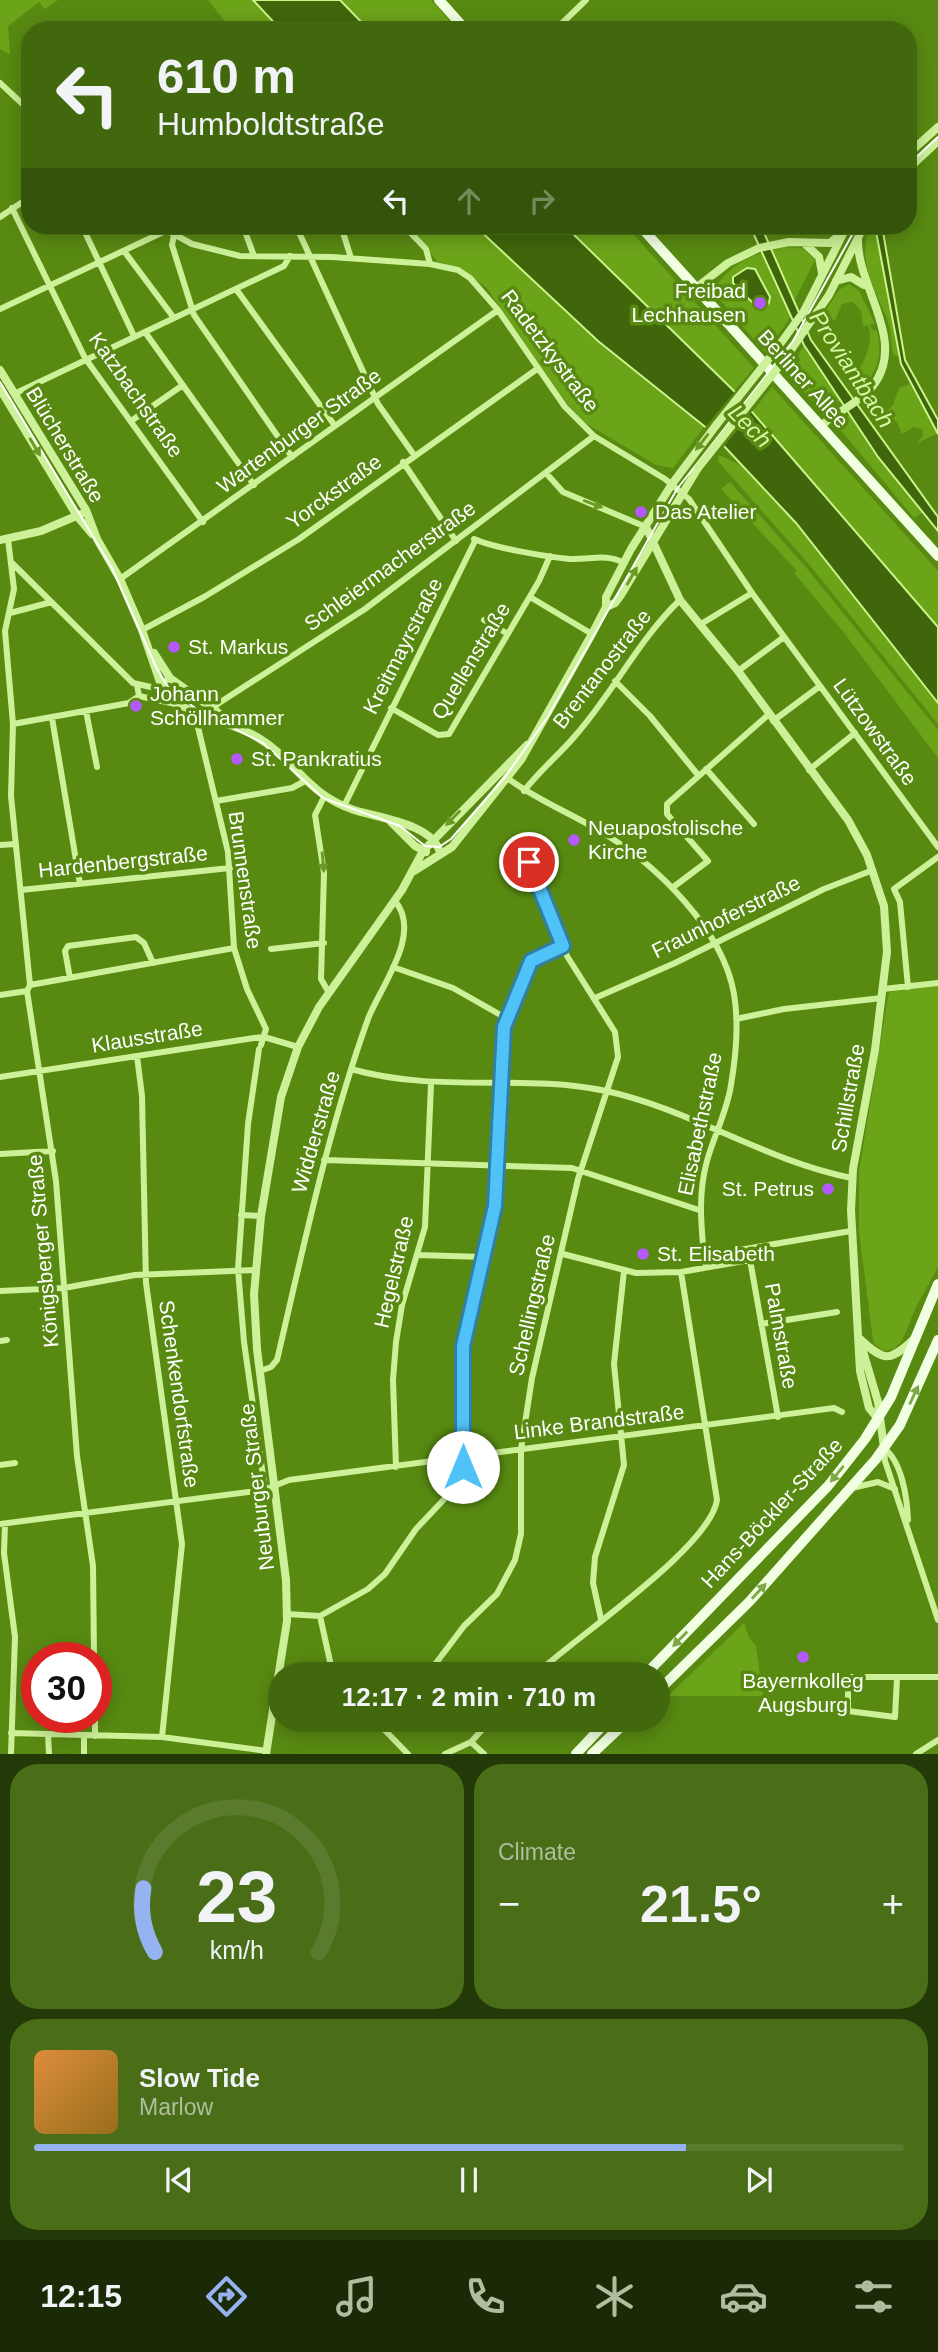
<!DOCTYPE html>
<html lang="en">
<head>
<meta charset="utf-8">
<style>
  body { margin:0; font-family:Arial,sans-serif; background:#496e17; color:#f1f3f6; height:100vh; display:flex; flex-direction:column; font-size:26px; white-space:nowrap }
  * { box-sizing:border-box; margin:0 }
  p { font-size:23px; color:#aebe9e }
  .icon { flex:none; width:38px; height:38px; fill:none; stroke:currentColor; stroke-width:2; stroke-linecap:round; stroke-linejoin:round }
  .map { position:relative; height:1754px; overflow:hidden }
  .panel { display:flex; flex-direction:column; gap:10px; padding:10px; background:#243908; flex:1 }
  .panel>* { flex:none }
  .hud { position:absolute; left:21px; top:21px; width:896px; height:214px; border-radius:28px; box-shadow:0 4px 18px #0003; background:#42680e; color:#f1f3f6; overflow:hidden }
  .speed { position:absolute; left:21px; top:1642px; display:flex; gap:14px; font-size:35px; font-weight:700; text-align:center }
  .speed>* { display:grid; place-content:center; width:91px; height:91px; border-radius:50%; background:#42680e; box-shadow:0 4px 18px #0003; line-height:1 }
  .speed .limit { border:10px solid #d22; background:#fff; color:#111 }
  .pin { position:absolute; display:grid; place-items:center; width:60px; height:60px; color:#fff; margin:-30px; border:4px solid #fff; border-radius:50%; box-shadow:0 2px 7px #0007 }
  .me { position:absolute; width:77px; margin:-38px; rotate:0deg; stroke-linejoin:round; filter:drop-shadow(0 0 5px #0008) }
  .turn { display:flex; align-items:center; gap:24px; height:147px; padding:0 21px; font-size:32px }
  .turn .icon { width:91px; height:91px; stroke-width:2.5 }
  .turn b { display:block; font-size:49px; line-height:60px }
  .lanes { display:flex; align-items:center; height:66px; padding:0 21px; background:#0003; justify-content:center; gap:35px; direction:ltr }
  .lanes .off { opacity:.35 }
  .big { font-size:52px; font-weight:800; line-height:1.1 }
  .panel .card { flex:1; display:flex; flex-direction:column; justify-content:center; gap:10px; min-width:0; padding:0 24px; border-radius:28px; background:#496e17 }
  .panel .dial { align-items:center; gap:0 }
  .dial svg { height:182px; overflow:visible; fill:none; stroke:#5a7b2e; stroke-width:7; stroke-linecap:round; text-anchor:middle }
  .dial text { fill:#f1f3f6; stroke:none }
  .song { display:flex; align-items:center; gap:21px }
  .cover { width:84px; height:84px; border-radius:10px; background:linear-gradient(135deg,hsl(30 70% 55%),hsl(40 70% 35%)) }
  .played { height:7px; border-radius:4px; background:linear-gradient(90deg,#95b2f1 75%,#5a7b2e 75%) }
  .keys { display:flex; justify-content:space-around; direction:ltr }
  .heat { display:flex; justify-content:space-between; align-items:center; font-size:38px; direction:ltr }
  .panel .tiles { flex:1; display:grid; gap:10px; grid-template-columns:1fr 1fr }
  .card:last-child { grid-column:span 2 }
  .trip { position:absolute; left:268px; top:1662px; width:402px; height:70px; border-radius:35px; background:#42680e; box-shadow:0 4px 18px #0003; font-weight:800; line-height:70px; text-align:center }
  .dock { display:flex; height:112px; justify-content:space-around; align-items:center; background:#1a2a06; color:#aebe9e }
  .dock .icon { width:49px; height:49px }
  .dock .on { color:#95b2f1 }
  .dock b { font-size:32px; color:#f1f3f6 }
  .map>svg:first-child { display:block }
</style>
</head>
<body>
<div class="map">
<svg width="938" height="1754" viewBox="0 0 938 1754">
  <rect width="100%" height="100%" fill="#588a12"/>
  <path fill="#6ca419" d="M0 0H58L45 9 39 2 8 26 10 55 0 49Z
    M208 0H253L281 30H232Z
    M340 0H431L458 30H454L444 19 452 30H369Z
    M407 226H475L598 341 704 427 673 468 656 465 582 421 566 402 486 287 459 268 437 261Z
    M565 226H626L754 368 734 391Z
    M871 226H875L900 355 896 356 893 354C891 342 891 327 886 316 873 286 856 258 871 226Z
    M786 247 802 248 815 260 789 311 791 316 766 353 713 292C728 263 756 253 786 247Z
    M849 284 859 291 875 324H870L872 330 877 331C882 351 879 370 864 385L855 379C863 361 875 344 868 325L863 326 861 311 853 302 842 304 835 320 821 318 839 290Z
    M804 345 841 401 825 406 820 400 815 403 784 372 789 367 798 365 800 360 798 356Z
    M910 384 938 433 917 443 923 436 922 429 914 427 902 434 897 422 885 412 893 405 899 388Z
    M772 387 938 571V627L752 412Z
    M850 414 878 457 923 512 914 518 839 428Z
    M719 455 740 465 796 523 938 703V724L808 563 718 461Z
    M730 482 804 565 938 730V758L842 630 794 573 797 571 721 489Z
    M938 985V1267L916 1307 902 1341 894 1349 884 1351 874 1344 872 1332 859 1232V1171L889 992Z
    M744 1623 749 1638 756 1646 763 1696H668Z"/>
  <path fill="#3f660b" stroke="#cbf489" stroke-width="2" d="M253 0H340L369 30H281Z
    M475 226H565L734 391 938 627V703L796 523 709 430 598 341Z
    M750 226H761L811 340 938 517V531L878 457 804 345Z
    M875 226H882L905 360 938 420V434L901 364Z
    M747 268 755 269 770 297 769 303 762 308 757 307 733 283V277Z"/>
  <path fill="#588a12" d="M737 389 754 409 722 449 703 430Z"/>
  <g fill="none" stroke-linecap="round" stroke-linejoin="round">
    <path stroke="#cdf198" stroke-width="6" d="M555 30 586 0
      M0 83 30 111
      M12 208 85 358 203 522
      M0 217 30 197
      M82 226 134 336
      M159 226 192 244 240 256 332 257 430 264 458 270 470 278 498 310 565 407 594 436 665 479 689 499 752 593 938 847
      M243 226 254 256
      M296 226 378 404 414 455
      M341 226 351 258
      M404 226 426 249 430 264
      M174 235 172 245 194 315 292 457
      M124 251 174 318
      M236 289 335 426
      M0 309 176 226
      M145 332 254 485
      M14 394 284 266 290 256
      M131 421 183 385
      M403 462 456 541
      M546 473 563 492 646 527
      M8 539 14 589 5 631 13 724 11 796 30 985 27 991 56 1181 77 1456 93 1566 94 1657
      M474 539C494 548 548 557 570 559 590 560 606 553 624 563
      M12 563 133 683 155 688 170 678
      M120 579 498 310
      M530 597 592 634
      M10 613 48 603
      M484 620 508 634
      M701 624 752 593
      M142 630 204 597 299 539 537 369
      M738 671 784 637
      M615 681 650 716 698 775
      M139 696 180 705
      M391 708 438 735 449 734 539 581 550 556
      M86 711 97 767
      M52 718 80 884
      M773 721 820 686
      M13 724 129 703 139 696 137 685
      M706 769 754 824
      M809 770 855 733
      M506 777C536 800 571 813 603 833 657 865 723 930 734 994 739 1023 736 1056 731 1085 727 1112 714 1135 707 1161 698 1193 701 1224 704 1256
      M524 791C540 770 559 755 575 736 613 693 639 639 680 600
      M324 797 315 815 324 873 321 979 329 993
      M216 801 292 788 305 781
      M344 806 475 541
      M0 845 16 844
      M672 888 708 861 667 814V804L768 715
      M21 890 230 868
      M271 949 324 943
      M393 967 453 988 506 1018
      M70 978 65 951 68 946 136 937 144 943 153 963
      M30 985 234 948
      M908 987 900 902 894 889 938 857
      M883 989 938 983
      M0 995 27 991
      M595 998 675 963 824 889 873 870
      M736 1019 784 1009 882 998
      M261 1045 266 1029 247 989 234 948 228 852 197 723 219 703 365 609 594 436
      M259 1049 248 1124 238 1269 244 1342 265 1490
      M137 1056 142 1096 146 1283 182 1544 162 1737
      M351 1069C439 1094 522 1073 606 1091 690 1109 765 1161 852 1178
      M0 1077 254 1038 264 1037 298 1047
      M0 1154 53 1151
      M324 1160 572 1168 699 1210
      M241 1215 261 1216
      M563 1254 636 1273 681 1272 750 1260 748 1250
      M417 1255 484 1257
      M750 1260 778 1417
      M706 1267 704 1256 851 1231
      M0 1291 64 1288 135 1275 255 1270
      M761 1324 837 1312
      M0 1341 7 1340
      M260 1371 271 1367 277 1360C304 1245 328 1130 368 1019 380 987 423 934 395 901
      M884 1448 885 1461 938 1620
      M884 1448C902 1462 907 1497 908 1520
      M0 1465 15 1463
      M396 1467 393 1380 396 1342 402 1305 425 1227 431 1084
      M852 1488 878 1482 895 1489
      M0 1524 264 1490 289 1480C470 1457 652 1432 834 1408L842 1412
      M5 1524 4 1553 15 1637 11 1754
      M287 1614 320 1616 368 1589 385 1574 416 1529 451 1492 461 1477 463 1346 496 1193 504 1027 531 961 563 946
      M320 1616 333 1675
      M601 1619 593 1583 595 1557 624 1465 614 1364 624 1271
      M427 1675 464 1626 497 1594 515 1560 521 1534V1449L532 1378 578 1179 618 1057 615 1032 567 956 519 837
      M535 1675C574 1638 710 1548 717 1500L681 1272
      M897 1678 895 1717 848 1711V1677H938
      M95 1717V1736
      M375 1720 408 1754
      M11 1733 162 1737 267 1751
      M48 1734 49 1754
      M471 1742 484 1754
      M84 1754V1736
      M445 1754 471 1742 491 1720
      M916 1754 938 1740"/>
    <path stroke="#cdf198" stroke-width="8" d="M908 154 938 127
      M908 169 938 141
      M805 244 819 257 822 273
      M836 281 851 277 864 285
      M696 288 728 263 759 248 789 242 830 243 844 231
      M775 351 804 311 847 226
      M784 360 829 295 864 226
      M0 370 86 510 97 539 120 579 142 630 161 685C184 720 224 717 257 737 296 760 306 794 354 810 379 818 434 824 440 853
      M0 389 77 516 92 534
      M821 426C836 412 859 403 872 387 909 341 856 287 858 238
      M646 527 680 600 738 671 848 820 867 855 884 906 887 952 875 1050 853 1169 851 1210 860 1371 869 1408 879 1420
      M0 540 41 531 81 514
      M606 607 615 603 621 595 698 468
      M154 653 170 678 220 714 228 724
      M389 820 415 846 426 852
      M414 871 452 847 521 760 592 634 606 607V597L631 549 672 484 717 424
      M860 1339C884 1362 890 1362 914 1339
      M862 1348 878 1402 884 1448
      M266 1754 287 1621 286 1580 257 1349 254 1294 261 1216 281 1097 298 1047 319 1007 402 890 423 851 527 745"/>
    <path stroke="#f1ffe2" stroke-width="10" d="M439 0 466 30
      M640 226 938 556
      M645 1675 828 1486 865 1439 891 1397 938 1284
      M658 1691 749 1602 876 1459 900 1425 938 1340
      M576 1754 608 1720
      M592 1754 628 1720"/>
    <path stroke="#fff" stroke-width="2" d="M908 165 938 137
      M0 382 112 568 157 669 170 690 201 712 263 743 323 798 400 826 425 846 439 847 451 839 505 777 547 718 677 489 793 341 857 226"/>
    <path stroke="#cdf198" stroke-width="8" d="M717 424 775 351
      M698 468 784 360"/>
  </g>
  <defs><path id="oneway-solid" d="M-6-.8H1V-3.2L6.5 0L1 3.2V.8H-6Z" transform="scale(1.75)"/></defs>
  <g fill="#6a9926">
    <use href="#oneway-solid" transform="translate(702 442) rotate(128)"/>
    <use href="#oneway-solid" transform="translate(35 447) rotate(59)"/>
    <use href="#oneway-solid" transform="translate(593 504) rotate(21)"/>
    <use href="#oneway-solid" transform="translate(632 576) rotate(-60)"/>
    <use href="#oneway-solid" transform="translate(453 818) rotate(134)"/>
    <use href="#oneway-solid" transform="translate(323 862) rotate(85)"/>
  </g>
  <g fill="#7ea746">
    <use href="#oneway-solid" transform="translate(914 1395) rotate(-65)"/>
    <use href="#oneway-solid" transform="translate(837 1474) rotate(129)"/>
    <use href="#oneway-solid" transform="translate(759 1591) rotate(-47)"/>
    <use href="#oneway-solid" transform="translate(680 1639) rotate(134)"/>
  </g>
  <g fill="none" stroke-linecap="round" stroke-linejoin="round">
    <defs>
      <path id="route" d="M463 1467V1346L495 1206 504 1027 531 961 563 946 529 862"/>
    </defs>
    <use href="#route" stroke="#337fa1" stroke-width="18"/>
    <use href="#route" stroke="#4fc3f7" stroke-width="12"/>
  </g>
  <g fill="#b658ff" stroke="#588a12" stroke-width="2.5">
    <circle cx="760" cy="303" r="7"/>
    <circle cx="641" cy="512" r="7"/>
    <circle cx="174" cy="647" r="7"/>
    <circle cx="136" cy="706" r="7"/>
    <circle cx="237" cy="759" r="7"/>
    <circle cx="574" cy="840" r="7"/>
    <circle cx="828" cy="1189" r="7"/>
    <circle cx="643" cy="1254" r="7"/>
    <circle cx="803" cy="1657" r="7"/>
  </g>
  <g text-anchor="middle" stroke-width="7" stroke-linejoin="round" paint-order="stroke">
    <g font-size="21" fill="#fff" stroke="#588a12" text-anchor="start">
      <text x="746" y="298" text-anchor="end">Freibad<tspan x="746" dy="24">Lechhausen</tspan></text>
      <text x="655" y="519">Das Atelier</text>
      <text x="188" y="654">St. Markus</text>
      <text x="150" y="701">Johann<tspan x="150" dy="24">Schöllhammer</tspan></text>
      <text x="251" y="766">St. Pankratius</text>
      <text x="588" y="835">Neuapostolische<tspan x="588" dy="24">Kirche</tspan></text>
      <text x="814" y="1196" text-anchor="end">St. Petrus</text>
      <text x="657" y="1261">St. Elisabeth</text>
      <text x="803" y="1688" text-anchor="middle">Bayernkolleg<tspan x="803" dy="24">Augsburg</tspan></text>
    </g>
    <g font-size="21" fill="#fff" stroke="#588a12">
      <text transform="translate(550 351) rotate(53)" y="7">Radetzkystraße</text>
      <text transform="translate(803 379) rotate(48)" y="7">Berliner Allee</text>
      <text transform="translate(136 395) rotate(55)" y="7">Katzbachstraße</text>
      <text transform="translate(299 431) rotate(-36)" y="7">Wartenburger Straße</text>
      <text transform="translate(65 445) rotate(59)" y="7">Blücherstraße</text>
      <text transform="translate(334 492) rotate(-36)" y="7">Yorckstraße</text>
      <text transform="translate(390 566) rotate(-36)" y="7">Schleiermacherstraße</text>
      <text transform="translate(403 646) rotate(-63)" y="7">Kreitmayrstraße</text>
      <text transform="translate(471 661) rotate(-59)" y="7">Quellenstraße</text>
      <text transform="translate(602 669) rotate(-52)" y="7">Brentanostraße</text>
      <text transform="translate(875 732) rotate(54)" y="7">Lützowstraße</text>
      <text transform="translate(123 862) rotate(-6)" y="7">Hardenbergstraße</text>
      <text transform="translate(245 880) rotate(82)" y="7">Brunnenstraße</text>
      <text transform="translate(726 917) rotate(-26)" y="7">Fraunhoferstraße</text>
      <text transform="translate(147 1037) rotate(-9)" y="7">Klausstraße</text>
      <text transform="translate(848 1098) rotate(-80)" y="7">Schillstraße</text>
      <text transform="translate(700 1124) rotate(-78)" y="7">Elisabethstraße</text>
      <text transform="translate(316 1132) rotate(-74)" y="7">Widderstraße</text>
      <text transform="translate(43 1251) rotate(-95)" y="7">Königsberger Straße</text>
      <text transform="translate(394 1272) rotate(-77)" y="7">Hegelstraße</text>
      <text transform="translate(532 1305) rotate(-77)" y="7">Schellingstraße</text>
      <text transform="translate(781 1336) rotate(80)" y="7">Palmstraße</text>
      <text transform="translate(179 1394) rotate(82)" y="7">Schenkendorfstraße</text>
      <text transform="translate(599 1422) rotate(-7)" y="7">Linke Brandstraße</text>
      <text transform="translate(257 1487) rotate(-97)" y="7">Neuburger Straße</text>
      <text transform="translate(772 1513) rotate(-47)" y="7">Hans-Böckler-Straße</text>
    </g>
    <g font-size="23" font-style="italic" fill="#d7f8a4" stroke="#588a12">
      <text transform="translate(852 369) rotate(57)" y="8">Proviantbach</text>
      <text transform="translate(750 426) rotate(45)" y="8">Lech</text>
    </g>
  </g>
</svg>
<div class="speed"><div class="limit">30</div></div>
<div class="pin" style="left:529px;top:862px;background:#d93025"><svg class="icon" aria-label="arrive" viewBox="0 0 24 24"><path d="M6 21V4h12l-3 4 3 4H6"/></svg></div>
<svg class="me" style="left:463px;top:1467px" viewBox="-20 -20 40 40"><circle r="19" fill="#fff"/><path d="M0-13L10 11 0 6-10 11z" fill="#4fc3f7"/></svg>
<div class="trip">12:17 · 2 min · 710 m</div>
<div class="hud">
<div class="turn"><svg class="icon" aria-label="left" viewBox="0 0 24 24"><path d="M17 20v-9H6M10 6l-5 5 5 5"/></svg><div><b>610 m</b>Humboldtstraße</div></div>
<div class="lanes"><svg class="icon" aria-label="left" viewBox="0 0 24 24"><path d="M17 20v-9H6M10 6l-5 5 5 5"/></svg><svg class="icon off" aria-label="ahead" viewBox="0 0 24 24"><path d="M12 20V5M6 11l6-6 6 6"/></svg><svg class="icon off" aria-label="right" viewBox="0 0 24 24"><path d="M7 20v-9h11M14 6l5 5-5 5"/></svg></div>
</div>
</div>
<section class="panel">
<div class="tiles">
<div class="card dial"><svg viewBox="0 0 100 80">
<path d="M14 69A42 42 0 1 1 86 69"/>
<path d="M14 69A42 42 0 0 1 9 41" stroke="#95b2f1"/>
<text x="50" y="56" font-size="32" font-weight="700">23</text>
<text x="50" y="72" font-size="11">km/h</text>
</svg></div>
<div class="card"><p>Climate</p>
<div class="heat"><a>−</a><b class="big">21.5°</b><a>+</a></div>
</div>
<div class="card">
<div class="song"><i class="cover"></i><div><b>Slow Tide</b><p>Marlow</p></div></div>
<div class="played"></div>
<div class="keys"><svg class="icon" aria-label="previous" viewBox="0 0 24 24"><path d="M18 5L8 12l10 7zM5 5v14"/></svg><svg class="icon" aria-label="pause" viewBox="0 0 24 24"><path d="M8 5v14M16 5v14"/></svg><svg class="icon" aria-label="next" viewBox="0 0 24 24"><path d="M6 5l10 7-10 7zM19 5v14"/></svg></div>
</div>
</div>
</section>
<nav class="dock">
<b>12:15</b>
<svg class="icon on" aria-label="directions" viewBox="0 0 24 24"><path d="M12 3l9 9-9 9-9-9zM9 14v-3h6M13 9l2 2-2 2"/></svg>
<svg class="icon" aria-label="music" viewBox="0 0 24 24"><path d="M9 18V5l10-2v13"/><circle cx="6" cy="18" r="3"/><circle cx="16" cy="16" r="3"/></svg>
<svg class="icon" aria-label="phone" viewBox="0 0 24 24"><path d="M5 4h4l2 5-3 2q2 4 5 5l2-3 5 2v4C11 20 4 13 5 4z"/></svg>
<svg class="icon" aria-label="climate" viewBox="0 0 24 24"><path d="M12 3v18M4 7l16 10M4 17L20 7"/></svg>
<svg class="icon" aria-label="car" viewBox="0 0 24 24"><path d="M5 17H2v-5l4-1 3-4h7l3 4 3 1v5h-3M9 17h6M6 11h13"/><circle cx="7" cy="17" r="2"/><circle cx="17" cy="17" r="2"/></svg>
<svg class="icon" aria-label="filters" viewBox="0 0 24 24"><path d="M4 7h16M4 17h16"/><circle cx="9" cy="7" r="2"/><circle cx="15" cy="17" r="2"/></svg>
</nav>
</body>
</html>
